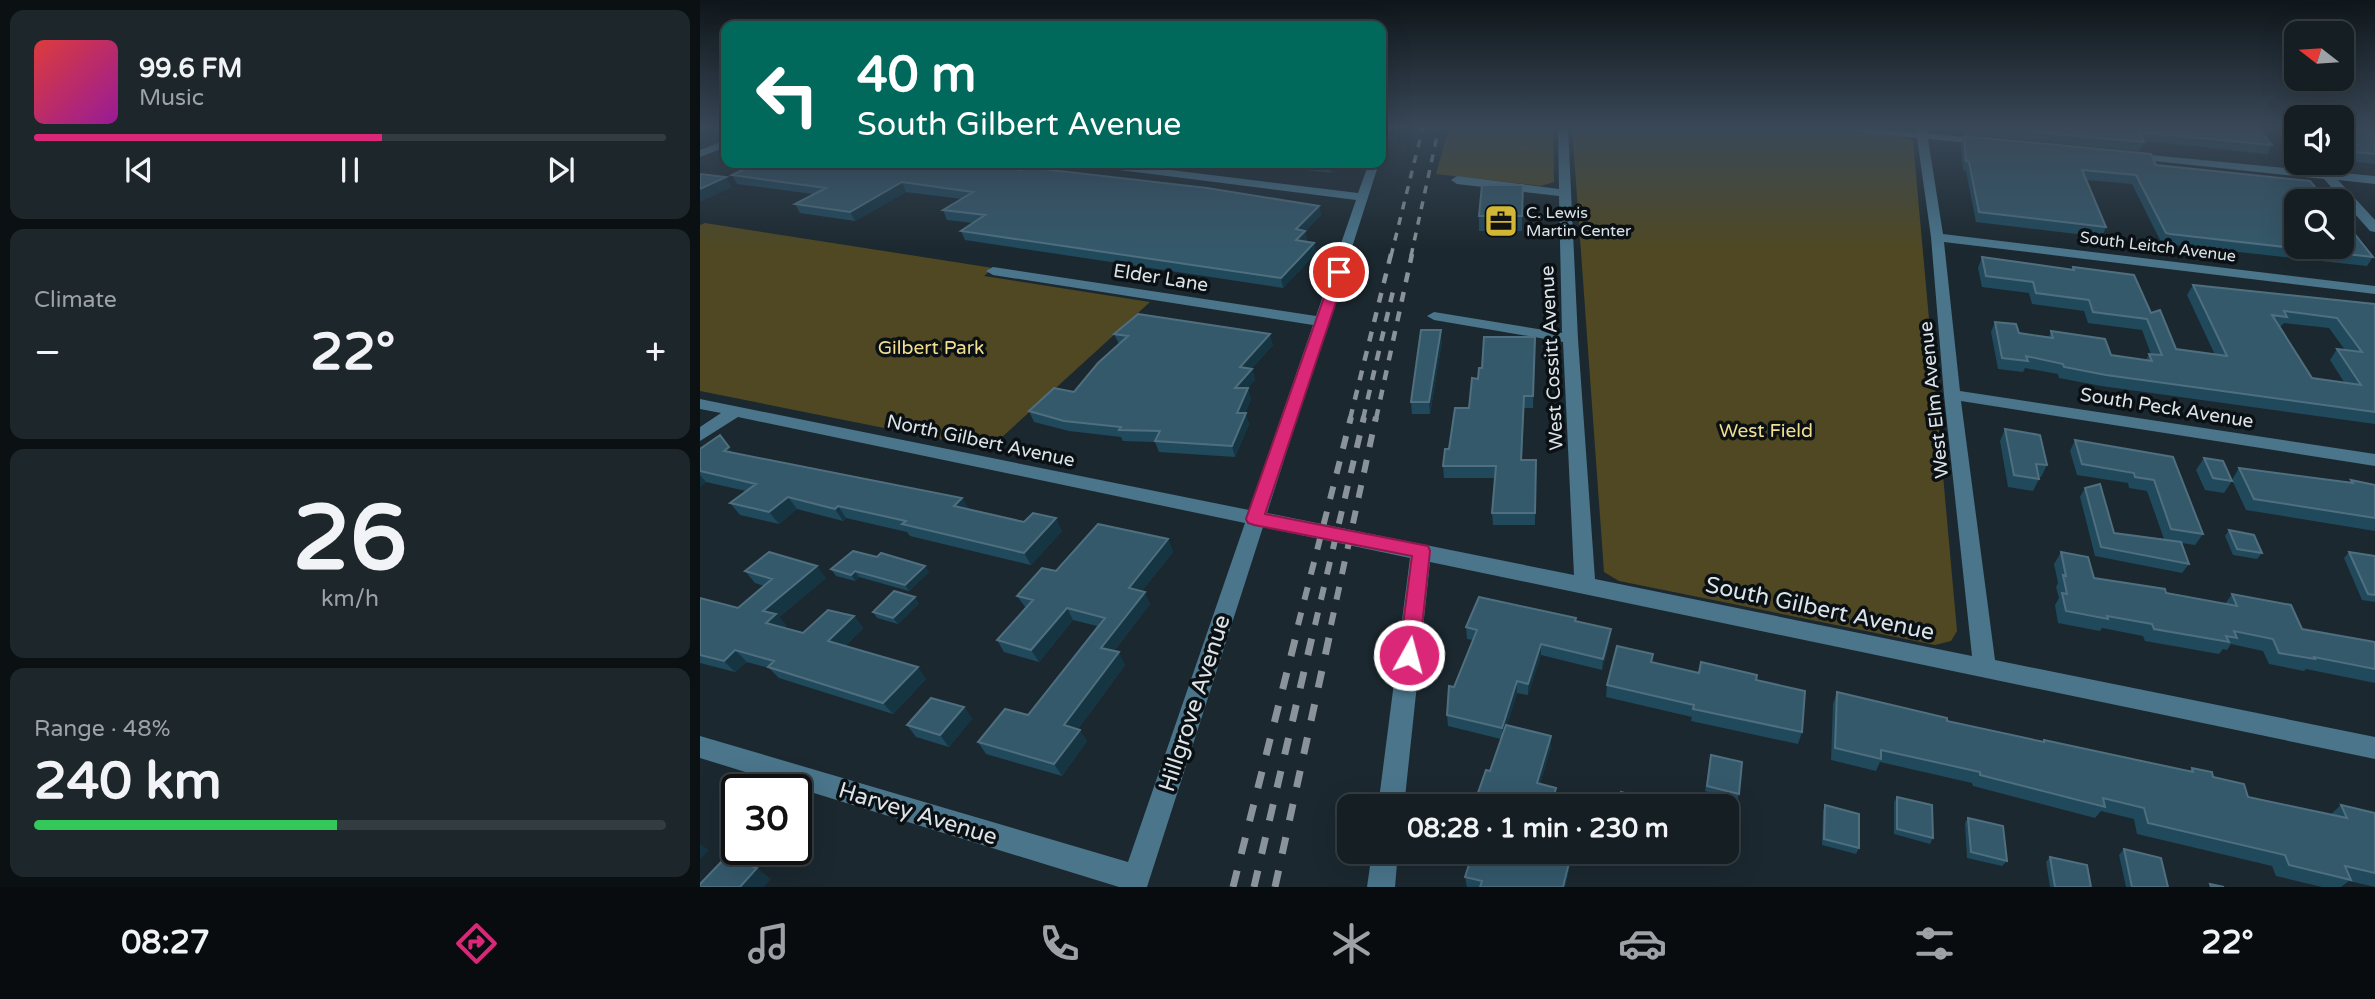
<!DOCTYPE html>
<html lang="en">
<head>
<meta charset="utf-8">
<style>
  body { margin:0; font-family:"Varela Round",sans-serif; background:#1d272b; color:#f1f3f6; height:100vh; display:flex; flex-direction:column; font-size:26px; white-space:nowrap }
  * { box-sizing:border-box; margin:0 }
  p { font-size:23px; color:#9da2a6 }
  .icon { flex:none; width:38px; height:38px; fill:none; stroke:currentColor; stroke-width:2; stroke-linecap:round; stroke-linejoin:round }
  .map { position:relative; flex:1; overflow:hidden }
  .sheet { display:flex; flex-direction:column; gap:10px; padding:10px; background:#0b1013; width:700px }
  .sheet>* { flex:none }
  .top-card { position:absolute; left:21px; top:21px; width:665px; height:147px; border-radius:14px; box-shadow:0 7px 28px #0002,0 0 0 2px #333c41; background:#00695c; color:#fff; overflow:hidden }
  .needle { width:46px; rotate:287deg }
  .buttons { position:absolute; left:1584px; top:21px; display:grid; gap:14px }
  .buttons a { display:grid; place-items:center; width:70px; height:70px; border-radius:14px; background:#141e23; box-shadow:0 7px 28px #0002,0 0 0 2px #333c41; font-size:35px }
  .speed { position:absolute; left:21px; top:774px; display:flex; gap:14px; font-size:35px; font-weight:700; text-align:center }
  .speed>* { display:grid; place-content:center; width:91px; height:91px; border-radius:50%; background:#141e23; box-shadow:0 7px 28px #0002,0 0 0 2px #333c41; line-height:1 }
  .speed .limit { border:4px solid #111; border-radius:10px; background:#fff; color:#111 }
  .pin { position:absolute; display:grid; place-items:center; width:60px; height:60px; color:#fff; margin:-30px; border:4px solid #fff; border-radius:50%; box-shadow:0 2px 7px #0007 }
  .me { position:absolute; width:77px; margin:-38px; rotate:7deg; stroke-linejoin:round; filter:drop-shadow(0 0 5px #0008) }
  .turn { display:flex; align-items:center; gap:24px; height:147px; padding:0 21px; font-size:32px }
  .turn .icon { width:91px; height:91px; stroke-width:2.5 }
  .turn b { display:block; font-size:49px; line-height:60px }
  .big { font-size:52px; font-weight:800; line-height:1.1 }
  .sheet .card { flex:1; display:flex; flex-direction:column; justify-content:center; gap:10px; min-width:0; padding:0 24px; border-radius:14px; background:#1d272b }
  .sheet .dial { align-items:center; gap:0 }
  .dial b { font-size:91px; line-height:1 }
  .song { display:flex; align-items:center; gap:21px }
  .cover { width:84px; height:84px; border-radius:10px; background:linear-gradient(135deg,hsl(0 70% 55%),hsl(300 70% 35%)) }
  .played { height:7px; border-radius:4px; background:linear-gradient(90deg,#db2777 55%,#333c41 55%) }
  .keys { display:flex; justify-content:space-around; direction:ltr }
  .heat { display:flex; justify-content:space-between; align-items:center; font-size:38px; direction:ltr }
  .charge { height:10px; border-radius:5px; background:linear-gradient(90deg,#34c759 48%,#333c41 0) }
  .trip { position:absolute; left:637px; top:794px; width:402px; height:70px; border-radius:14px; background:#141e23; box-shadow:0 7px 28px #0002,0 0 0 2px #333c41; font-weight:800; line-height:70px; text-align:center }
  .dock { display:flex; height:112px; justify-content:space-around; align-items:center; background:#080c0e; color:#9da2a6 }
  .dock .icon { width:49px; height:49px }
  .dock .on { color:#db2777 }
  .dock b { font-size:32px; color:#f1f3f6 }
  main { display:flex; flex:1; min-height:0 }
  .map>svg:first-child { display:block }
</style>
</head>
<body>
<main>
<section class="sheet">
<div class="card">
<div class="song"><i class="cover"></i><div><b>99.6 FM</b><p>Music</p></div></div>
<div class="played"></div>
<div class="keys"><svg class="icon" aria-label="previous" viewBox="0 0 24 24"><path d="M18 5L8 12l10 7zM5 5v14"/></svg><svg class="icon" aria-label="pause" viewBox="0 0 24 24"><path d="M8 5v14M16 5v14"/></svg><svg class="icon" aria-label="next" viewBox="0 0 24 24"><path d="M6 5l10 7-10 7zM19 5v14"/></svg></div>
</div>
<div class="card"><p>Climate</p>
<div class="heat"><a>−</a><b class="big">22°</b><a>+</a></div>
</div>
<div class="card dial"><b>26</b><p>km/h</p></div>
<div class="card"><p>Range · 48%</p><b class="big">240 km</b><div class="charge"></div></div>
</section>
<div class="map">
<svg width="1675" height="887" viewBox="0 0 1675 887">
  <rect width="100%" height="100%" fill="#1b282f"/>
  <path fill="#504822" d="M749 127 853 128 854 182 841 186 736 174Z
    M872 127H1107L1200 136 1213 141 1257 631 1251 641 1235 645 919 581 904 572Z
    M5 223 293 268 284 276 450 302 289 449 0 391V225Z"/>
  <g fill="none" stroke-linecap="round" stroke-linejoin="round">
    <path fill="#4a758b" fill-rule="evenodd" d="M681 127H689L686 139 681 142Z
      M858 127H868L878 339 895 579 1272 656 1244 395 1231 237 1217 138 1137 130 1132 127 1216 132V127H1226L1227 133 1291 140V144L1287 145 1228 139 1243 234 1675 286V294L1244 242 1260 391 1675 454V466L1261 401 1295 660 1675 737V759L730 562 704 807H678L710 558 563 527 447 887H419L0 758V736L428 862 545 523 38 417 0 441V427L21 413 0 409V399L549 510 613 325 293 275 286 271 293 267 616 316 656 200 388 166 383 163H414L658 193 669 163H679L567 513 874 575 863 342 734 320 727 316 734 312 862 333 859 196 757 184 751 180 757 176 859 189Z
      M1580 127H1591L1596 133V142Z
      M26 140V147L0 157V150Z
      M1430 153 1618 171 1624 168 1631 172 1675 176V184L1638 180 1675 220V232L1670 231 1624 179 1426 158 1424 156Z
      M672 852H698L695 887H667Z"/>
    <path stroke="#899399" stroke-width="3.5" stroke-dasharray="8 8" stroke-linecap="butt" d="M691 256 723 127
      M711 256 739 127"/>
    <path stroke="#899399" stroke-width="4.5" stroke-dasharray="10 10" stroke-linecap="butt" d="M650 419 691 254
      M663 419 693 291
      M676 419 712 254"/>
    <path stroke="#899399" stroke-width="6" stroke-dasharray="13 13" stroke-linecap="butt" d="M598 625 651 417
      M615 625 664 417
      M631 625 676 417"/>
    <path stroke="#899399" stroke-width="7" stroke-dasharray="17 17" stroke-linecap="butt" d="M533 887 599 624
      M554 887 615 624
      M575 887 632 624"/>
  </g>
  <path fill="#20495c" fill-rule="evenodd" d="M1259 127H1557L1572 145 1567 154 1444 141 1440 151 1260 134Z
    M1642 127H1675V164L1650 161 1642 152Z
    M1264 136 1456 165 1673 257 1667 266 1465 244 1461 242 1432 184 1387 180 1406 227 1402 237 1276 222 1266 171 1263 170 1261 145Z
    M549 163H641L631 173Z
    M277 168 619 206 621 215 605 231 607 240 605 242 614 243 616 253 583 288 265 240 261 231 274 223 247 220 243 210 262 199 206 192 155 221 100 213 95 204 113 194 37 184 32 175Z
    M823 185 822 231H779V216Z
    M1282 257 1371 270 1373 267 1451 313 1476 349 1515 355 1487 295 1493 285 1675 304V424L1401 386 1359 378 1358 374 1325 368 1323 372 1298 369 1291 332 1295 322 1319 333 1349 337 1351 331 1411 355 1446 360 1449 354H1451L1442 330 1388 323 1384 311 1332 304 1329 293 1282 287 1278 268ZM1584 323 1629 328 1645 350 1637 349 1630 360 1644 382 1612 378 1580 327Z
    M414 334 573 345 551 369H552L555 380 547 388 551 399 545 413 549 424 535 457 459 452 455 442 423 441 421 437 369 431 334 422 329 411 374 392 419 344Z
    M835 337 833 408H824L822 460H836L835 525H793L792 513 795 478H744L743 466 749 449 769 408 782 368Z
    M742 341 730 414H712L711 402Z
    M1305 429 1347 465 1341 477H1338L1339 479 1333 491 1308 487 1300 441Z
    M1375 440 1473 457 1503 534 1495 545 1482 543 1489 564 1482 573 1395 556 1380 497 1385 488 1414 533 1464 539 1447 491 1429 488 1428 483 1377 475 1370 451Z
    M0 449 34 453 269 510 362 531 331 565 210 536 207 532 146 518 143 521 97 509 79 524 40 515 30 503 46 491 6 482 0 487Z
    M1504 458 1532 481 1524 493 1505 490 1496 470Z
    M1539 468 1649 482 1651 480 1675 485V531L1546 510 1532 480Z
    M1529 530 1562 553 1557 559 1533 555 1525 536Z
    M468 539 473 552 442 591 450 604 414 651 425 665 378 729 387 741 362 776 286 754 278 742 328 715 397 626 373 620 339 662 304 652 297 640 326 608 317 596 356 571Z
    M1361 552 1394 578 1525 604 1532 594 1602 629 1675 642V683L1606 669 1604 671 1569 664 1563 651 1531 644 1527 650 1523 649 1519 654 1445 641 1443 636 1402 628 1400 631 1358 623 1355 605 1359 598 1356 587 1358 583 1354 564Z
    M1649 552 1675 556V602L1662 600 1644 558Z
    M131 569 229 572 209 591 159 577 155 581 136 576Z
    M45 571 126 578 79 617 86 625 84 628 103 633 154 616 163 628 145 646 226 679 193 714 79 678 69 668 47 662 35 672 0 663V598L38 608 64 586 55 583Z
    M219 603 198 624 177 618 173 612Z
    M876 618V621L910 640 902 670 841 655 828 695 817 693 807 725 851 736V747L840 784 856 799 790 771 801 739 748 726 747 715 754 687 773 640 767 639 766 627Z
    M953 654 951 662 999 673 1056 680 1102 732 1098 744 991 721 992 717 906 697 907 685Z
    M1137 692 1247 721 1343 742 1344 740 1489 771 1492 768 1513 777 1548 797 1630 815 1641 805 1675 813V887L1649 881 1641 887H1622L1576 876 1572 866 1437 834 1434 819 1401 811 1395 818 1273 786 1272 783 1180 762 1176 771 1131 760 1133 704Z
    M264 707 272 719 249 747 216 737 207 725Z
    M1011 755 1039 794 1037 800 1005 791Z
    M1197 797 1233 838 1230 844 1194 834V802Z
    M1125 805 1159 848 1156 854 1122 845 1123 811Z
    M1268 818 1307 861 1302 866 1267 858 1265 823Z
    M1424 849 1468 887H1426L1419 855Z
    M871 855 870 865 865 887H767L765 877Z
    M1350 857 1391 887H1350L1346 862Z"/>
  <path fill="#163543" d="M630 163H641L631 173 629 164Z
    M26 177 32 187 0 202V189Z
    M202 182 206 192 155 221 150 212Z
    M619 206 621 215 605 231 607 240 598 250 596 229Z
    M614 243 616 253 583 288 581 278Z
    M741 330 742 341 730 414 729 402Z
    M570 334 573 345 543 377 540 367Z
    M552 369 555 380 538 399 535 388Z
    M548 388 551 399 540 424 537 413Z
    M546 413 549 424 535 457 532 446Z
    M20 435 38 459 24 451Z
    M0 475 6 482 0 487Z
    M88 497 97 509 79 524 69 512Z
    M262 498 270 510 254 506Z
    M138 506 146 518 143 521 135 509Z
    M356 518 362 531 331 565 324 553Z
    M468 539 473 552 435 600 429 588Z
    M117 566 126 578 79 617 86 625 76 635 66 623 63 611Z
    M225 566 229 572 209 591 205 585Z
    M155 571 159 577 155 581 151 575Z
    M445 592 450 604 407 660 401 648Z
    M215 597 219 603 198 624 193 618Z
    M367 608 373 620 339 662 331 650Z
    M154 616 163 628 138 653 128 641Z
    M911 629 910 640 902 670 903 659Z
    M841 644V655L828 695V684Z
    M35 650 47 662 35 672 24 661Z
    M419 652 425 665 372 737 364 725Z
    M218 667 226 679 193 714 183 703Z
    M817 681V693L803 739 802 728Z
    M264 707 272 719 249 747 240 735Z
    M380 730 387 741 362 776 354 764Z
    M851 736V747L837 794V783Z
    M856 788V799L853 807H851Z
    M0 844 9 850 0 859Z
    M871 855 870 865 865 887H863Z
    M57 868 71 879 64 887H40Z"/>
  <path fill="#34596b" stroke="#4f6f7f" stroke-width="2" fill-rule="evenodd" d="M1282 127H1557L1572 145 1439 132 1444 142Z
    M1642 127H1675V154L1655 152 1642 138Z
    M1264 136 1451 154 1456 165 1610 181 1627 201H1596V247H1642V218L1673 257 1470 234 1466 233 1436 175 1382 170 1406 227 1279 212 1269 162 1266 161Z
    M57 163H240L277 168 282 165 321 170 325 167 507 188 619 206 596 229 605 231 596 240 614 243 581 278 261 231 285 215 243 210 273 192 202 182 150 212 95 204 126 188 32 175Z
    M0 174 26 177 0 189Z
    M782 185H823L822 216H779Z
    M1282 257 1374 270 1373 267 1434 275 1451 313 1460 310 1476 349 1527 356 1493 285 1675 304V412L1406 375 1364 367 1363 364 1326 356 1328 361 1302 358 1295 322 1316 324 1319 333 1353 338 1351 331 1405 339 1411 355 1452 361 1449 354 1462 355 1447 319 1393 312 1389 300 1336 293 1333 282 1286 276ZM1584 311 1637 318 1662 352 1637 349 1661 385 1612 378 1572 315 1587 317Z
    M438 314 570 334 540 367 552 369 535 388H548L537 413H546L532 446 455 441 460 431 419 430 421 427 364 421 329 411 354 388 374 392 398 363 428 336 414 334Z
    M721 330H741L729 402H711Z
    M784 337H835L833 396H824L821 460H836L835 513H792L796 466H743L745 449H749L755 408H769L772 378 778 379 779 368H782Z
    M1305 429 1340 435 1347 465 1336 464 1339 479 1314 475Z
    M20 435 29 447 24 451 262 498 254 506 324 522 333 513 356 518 324 553 202 524 206 521 138 506 135 509 88 497 69 512 30 503 56 484 0 471V449Z
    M1375 440 1473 457 1503 534 1471 529 1454 480 1435 477 1434 473 1382 464Z
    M1504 458 1523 461 1532 481 1513 478Z
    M1539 468 1653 483 1651 480 1675 485V518L1554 499Z
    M1400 484 1414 533 1481 542 1489 564 1401 547 1385 488Z
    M398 524 468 539 429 588 445 592 401 648 419 652 364 725 380 730 354 764 278 742 305 709 328 715 405 618 367 608 331 650 297 640 333 600 317 596 342 568 356 571Z
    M1529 530 1554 535 1562 553 1537 549Z
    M153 551 177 557 181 553 225 566 205 585 155 571 151 575 131 569Z
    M69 552 117 566 63 611 76 614 66 623 103 633 128 610 154 616 128 641 218 667 183 703 68 667 74 661 35 650 24 661 0 655V598L38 608 72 579 45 571Z
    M1361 552 1388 557 1394 578 1465 589 1466 593 1537 606 1532 594 1591 605 1602 629 1675 642V669L1614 657 1615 659 1579 653 1573 639 1534 631 1537 638 1526 636 1529 642 1454 629 1452 624 1407 616 1408 619 1366 611 1362 593 1367 594 1363 575 1366 576Z
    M1649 552 1675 556V595L1668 594Z
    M194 591 215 597 193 618 173 612Z
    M779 597 876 618 875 621 911 629 903 659 841 644 828 684 817 681 802 728 747 715 749 686 754 687 777 630 766 627Z
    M917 646 953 654 951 662 999 673 1001 662 1057 675 1056 680 1105 691 1102 732 993 709 994 705 907 685Z
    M1137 692 1247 718V721L1344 742V740L1493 772 1492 768 1512 772 1513 777 1544 784 1548 797 1647 818 1641 805 1675 813V873L1645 866 1651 880 1589 865 1585 855 1448 823 1444 808 1403 798 1405 807 1280 775V772L1181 750V759L1135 748Z
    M231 698 264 707 240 735 207 725Z
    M806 725 851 736 837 783 856 788 851 807H773L786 770 790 771Z
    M1011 755 1042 762 1039 794 1007 786Z
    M921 792 953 801 951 807H918Z
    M1197 797 1232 805 1233 838 1197 829Z
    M1125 805 1159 814V848L1124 839Z
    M1268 818 1303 826 1307 861 1271 852Z
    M1424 849 1461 858 1468 887H1432Z
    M773 852H861L871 855 863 887H780L782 881 765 877Z
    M26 857 57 868 40 887H0V884Z
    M1350 857 1387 865 1391 887H1355Z
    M1510 884 1524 887H1511Z"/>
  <linearGradient id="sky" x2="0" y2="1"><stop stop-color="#0f161a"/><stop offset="0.51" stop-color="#394858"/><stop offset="1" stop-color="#394858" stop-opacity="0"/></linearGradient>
  <rect width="1675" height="251" fill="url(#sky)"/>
  <path fill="#db2777" stroke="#8e194d" stroke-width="2" d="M639 268 646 272 565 514 728 546 730 551 719 655 716 661 709 664 702 661 699 655 712 556 554 525 548 523 546 519 633 272Z"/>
  <defs>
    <symbol id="office-square" viewBox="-11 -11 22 22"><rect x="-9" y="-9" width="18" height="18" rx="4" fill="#d2b736" stroke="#0a1013"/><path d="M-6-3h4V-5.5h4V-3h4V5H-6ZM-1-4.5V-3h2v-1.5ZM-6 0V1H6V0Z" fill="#111"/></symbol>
  </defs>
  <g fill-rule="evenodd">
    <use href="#office-square" x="782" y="202" width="38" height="38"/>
  </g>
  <g text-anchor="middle" stroke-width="7" stroke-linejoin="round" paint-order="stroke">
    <g font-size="16" fill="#dce4e9" stroke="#0a1013" text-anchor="start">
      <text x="826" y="218">C. Lewis<tspan x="826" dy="18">Martin Center</tspan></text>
    </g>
    <g font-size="16" fill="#dce4e9" stroke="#0a1013">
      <text transform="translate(1458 246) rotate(7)" y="6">South Leitch Avenue</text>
    </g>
    <g font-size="19" fill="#dce4e9" stroke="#0a1013">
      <text transform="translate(461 277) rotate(9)" y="7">Elder Lane</text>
      <text transform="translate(851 358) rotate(-93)" y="7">West Cossitt Avenue</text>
      <text transform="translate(1233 400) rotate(-96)" y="7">West Elm Avenue</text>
      <text transform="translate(1467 407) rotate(9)" y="7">South Peck Avenue</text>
      <text transform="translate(281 440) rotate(12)" y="7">North Gilbert Avenue</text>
    </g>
    <g font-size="19" fill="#f1df8f" stroke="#0a1013">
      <text x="231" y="354">Gilbert Park</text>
      <text x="1066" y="437">West Field</text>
    </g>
    <g font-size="23" fill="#dce4e9" stroke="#0a1013">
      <text transform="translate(1120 608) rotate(12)" y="8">South Gilbert Avenue</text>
      <text transform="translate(494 703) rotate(-72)" y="8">Hillgrove Avenue</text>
      <text transform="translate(218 813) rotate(17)" y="8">Harvey Avenue</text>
    </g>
  </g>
</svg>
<div class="buttons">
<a><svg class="needle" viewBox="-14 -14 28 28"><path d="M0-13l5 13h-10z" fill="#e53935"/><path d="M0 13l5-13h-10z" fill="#9da2a6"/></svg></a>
<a><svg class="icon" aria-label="sound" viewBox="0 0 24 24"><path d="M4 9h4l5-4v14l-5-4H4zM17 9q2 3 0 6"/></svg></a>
<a><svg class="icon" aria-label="search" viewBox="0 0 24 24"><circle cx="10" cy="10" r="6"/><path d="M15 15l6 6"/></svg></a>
</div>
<div class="speed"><div class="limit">30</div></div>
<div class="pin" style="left:639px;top:272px;background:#d93025"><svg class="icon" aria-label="arrive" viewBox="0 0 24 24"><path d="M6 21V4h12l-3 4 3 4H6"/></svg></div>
<svg class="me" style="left:709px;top:655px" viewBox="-20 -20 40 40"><circle r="17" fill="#db2777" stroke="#fff" stroke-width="3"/><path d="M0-11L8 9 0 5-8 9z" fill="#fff"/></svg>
<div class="trip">08:28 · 1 min · 230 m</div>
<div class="top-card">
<div class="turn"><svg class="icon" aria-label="left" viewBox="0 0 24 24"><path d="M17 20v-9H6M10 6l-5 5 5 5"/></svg><div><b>40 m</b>South Gilbert Avenue</div></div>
</div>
</div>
</main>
<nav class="dock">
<b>08:27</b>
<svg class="icon on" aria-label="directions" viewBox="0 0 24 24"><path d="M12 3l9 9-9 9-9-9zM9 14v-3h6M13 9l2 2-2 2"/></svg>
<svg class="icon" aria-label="music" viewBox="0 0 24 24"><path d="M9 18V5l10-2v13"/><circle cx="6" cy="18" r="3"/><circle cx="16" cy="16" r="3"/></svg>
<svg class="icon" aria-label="phone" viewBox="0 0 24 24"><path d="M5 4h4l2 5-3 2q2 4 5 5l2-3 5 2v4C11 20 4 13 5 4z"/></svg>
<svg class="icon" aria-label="climate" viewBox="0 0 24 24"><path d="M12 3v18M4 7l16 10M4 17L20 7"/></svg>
<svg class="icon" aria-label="car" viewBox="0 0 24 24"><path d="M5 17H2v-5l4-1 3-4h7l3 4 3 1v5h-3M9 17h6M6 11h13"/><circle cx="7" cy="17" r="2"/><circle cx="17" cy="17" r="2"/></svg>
<svg class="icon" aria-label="filters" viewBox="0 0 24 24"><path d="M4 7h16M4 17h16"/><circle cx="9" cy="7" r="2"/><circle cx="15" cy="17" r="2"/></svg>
<b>22°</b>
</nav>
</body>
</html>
